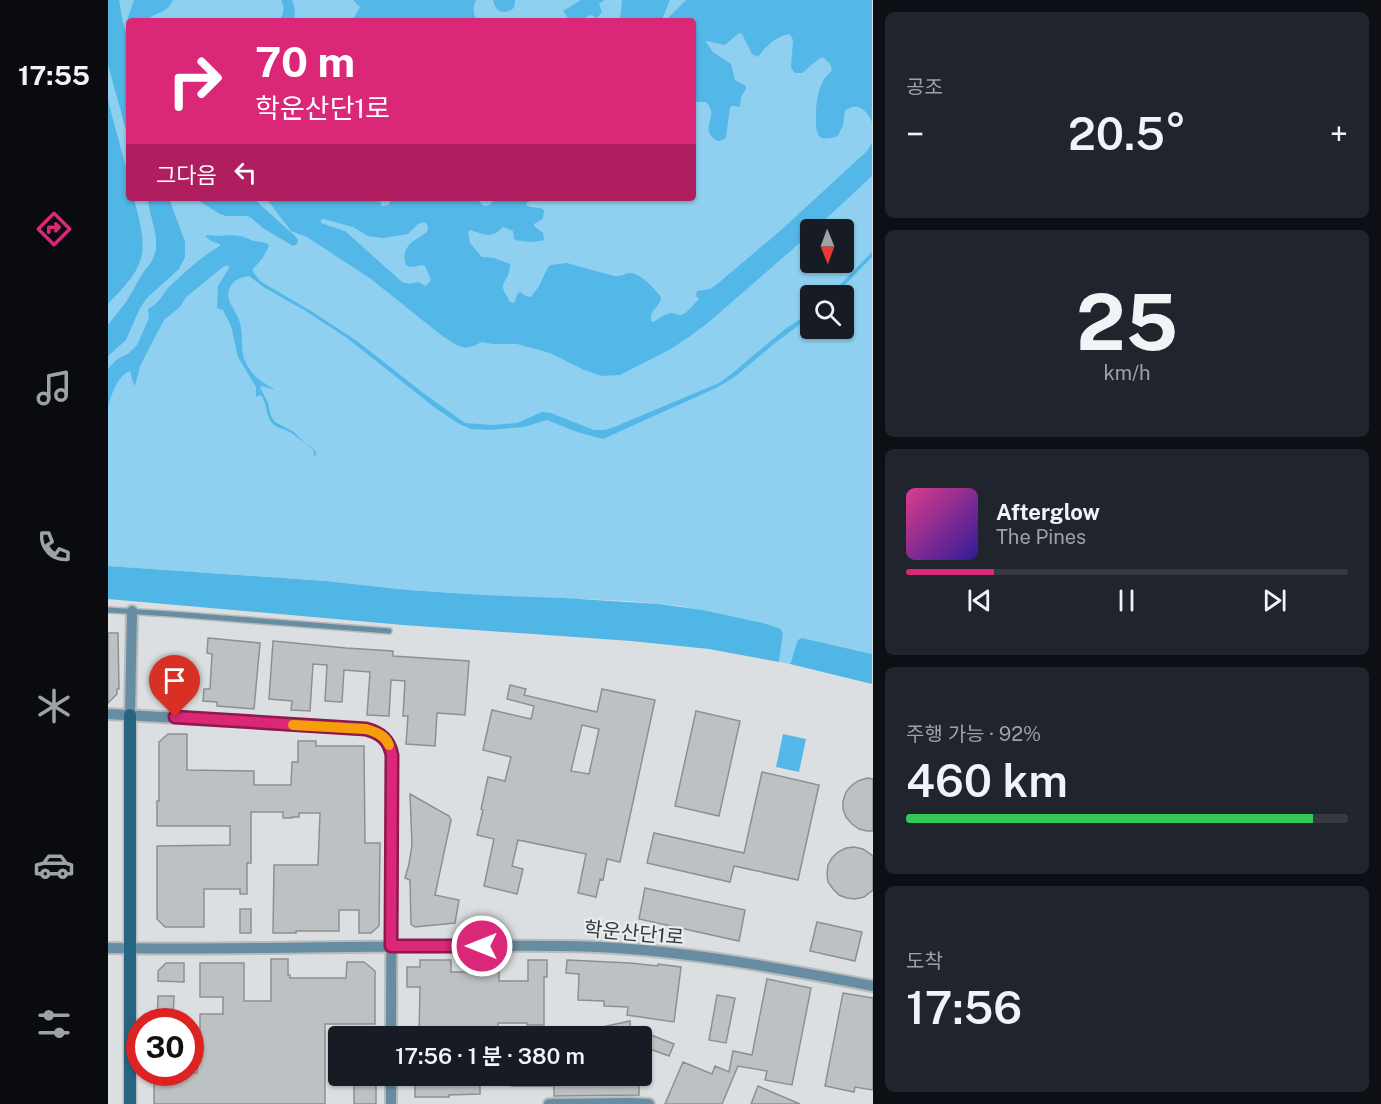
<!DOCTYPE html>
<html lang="ko">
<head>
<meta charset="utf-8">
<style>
  body { margin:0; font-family:"Public Sans","Noto Sans KR",sans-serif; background:#20242c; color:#f1f3f6; height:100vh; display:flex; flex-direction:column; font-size:22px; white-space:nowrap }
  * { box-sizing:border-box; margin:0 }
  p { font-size:20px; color:#9ea1a6 }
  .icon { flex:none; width:33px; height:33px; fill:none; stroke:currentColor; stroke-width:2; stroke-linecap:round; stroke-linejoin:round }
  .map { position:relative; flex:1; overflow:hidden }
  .side { display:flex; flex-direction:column; gap:12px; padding:12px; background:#0d0f14; width:508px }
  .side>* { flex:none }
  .banner { position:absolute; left:18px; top:18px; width:570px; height:183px; border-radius:6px; box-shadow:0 2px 4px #0004; background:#db2777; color:#fff; overflow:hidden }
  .needle { width:39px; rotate:179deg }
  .controls { position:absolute; left:692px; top:219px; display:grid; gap:12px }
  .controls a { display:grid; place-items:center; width:54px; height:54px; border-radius:6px; background:#171b24; box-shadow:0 2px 4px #0004; font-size:30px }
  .speed { position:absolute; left:18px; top:1008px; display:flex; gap:12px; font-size:30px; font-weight:700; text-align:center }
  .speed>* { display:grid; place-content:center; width:78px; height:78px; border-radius:50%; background:#171b24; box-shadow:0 2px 4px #0004; line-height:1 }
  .speed .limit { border:9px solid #d22; background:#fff; color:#111 }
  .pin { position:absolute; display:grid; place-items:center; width:51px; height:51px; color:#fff; margin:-62px -26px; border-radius:50% 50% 50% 0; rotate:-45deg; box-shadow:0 0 6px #0007 }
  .pin .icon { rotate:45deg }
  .me { position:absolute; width:66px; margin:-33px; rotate:270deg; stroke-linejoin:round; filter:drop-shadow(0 0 4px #0008) }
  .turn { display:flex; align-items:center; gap:21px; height:126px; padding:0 30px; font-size:27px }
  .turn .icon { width:78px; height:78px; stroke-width:2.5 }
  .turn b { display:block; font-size:42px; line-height:51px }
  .then { display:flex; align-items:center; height:57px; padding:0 30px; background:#0003; gap:12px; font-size:22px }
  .big { font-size:45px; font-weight:600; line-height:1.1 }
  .side .tile { flex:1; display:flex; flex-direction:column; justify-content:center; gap:9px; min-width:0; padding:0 21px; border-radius:9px; background:#20242c }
  .side .dial { align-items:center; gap:0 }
  .dial b { font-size:78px; line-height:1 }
  .song { display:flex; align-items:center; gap:18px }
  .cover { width:72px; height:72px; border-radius:9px; background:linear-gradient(135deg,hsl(330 70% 55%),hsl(250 70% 35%)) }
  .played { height:6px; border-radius:3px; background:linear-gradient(90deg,#db2777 20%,#363941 20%) }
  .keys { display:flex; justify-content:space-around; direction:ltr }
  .heat { display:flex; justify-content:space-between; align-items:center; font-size:33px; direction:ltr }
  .charge { height:9px; border-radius:4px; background:linear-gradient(90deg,#34c759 92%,#363941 0) }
  .trip { position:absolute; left:220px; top:1026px; width:324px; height:60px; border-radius:6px; background:#171b24; box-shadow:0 2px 4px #0004; font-weight:600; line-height:60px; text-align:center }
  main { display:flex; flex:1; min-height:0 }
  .menu { display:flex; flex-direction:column; width:108px; justify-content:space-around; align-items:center; background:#090b0e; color:#9ea1a6 }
  .menu .icon { width:42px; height:42px }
  .menu .active { color:#db2777 }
  .menu b { font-size:27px; color:#f1f3f6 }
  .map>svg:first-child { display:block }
</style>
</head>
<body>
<main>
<nav class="menu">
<b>17:55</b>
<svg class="icon active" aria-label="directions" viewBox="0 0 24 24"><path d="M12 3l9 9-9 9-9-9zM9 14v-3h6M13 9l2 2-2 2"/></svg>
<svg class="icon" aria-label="music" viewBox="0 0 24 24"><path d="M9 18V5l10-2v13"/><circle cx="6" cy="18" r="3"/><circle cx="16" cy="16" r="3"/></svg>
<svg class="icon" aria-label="phone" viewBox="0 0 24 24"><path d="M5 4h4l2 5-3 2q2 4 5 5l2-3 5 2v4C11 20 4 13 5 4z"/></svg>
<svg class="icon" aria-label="climate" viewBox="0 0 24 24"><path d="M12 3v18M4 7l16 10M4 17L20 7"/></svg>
<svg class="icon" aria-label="car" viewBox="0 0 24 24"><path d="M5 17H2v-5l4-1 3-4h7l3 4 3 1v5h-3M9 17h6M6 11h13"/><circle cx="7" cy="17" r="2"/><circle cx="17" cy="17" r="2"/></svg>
<svg class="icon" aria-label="filters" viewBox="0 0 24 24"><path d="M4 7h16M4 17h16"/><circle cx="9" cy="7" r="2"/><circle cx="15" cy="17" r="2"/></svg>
</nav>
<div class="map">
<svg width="765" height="1104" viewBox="0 0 765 1104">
  <rect width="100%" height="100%" fill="#dcdfe1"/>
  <path fill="#8fd0f1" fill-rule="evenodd" d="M0 0H764V654L694 638 683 659 682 664 671 662 675 634 673 629 659 624 571 606 519 601 375 595 300 590 218 581 0 566V304C40 264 40 252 26 198H585V21H21V178L0 100ZM702 230H735V262H702ZM702 296H735V328H702Z"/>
  <path fill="#50b6e5" d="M0 0H11L15 23 21 43V141L0 65Z
    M0 100 21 178V198H26C40 252 41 263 0 304Z
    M39 198H61L77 242V257L71 269 39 298 32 308 18 340 0 356V325L18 302 35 273 44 261 48 250V237Z
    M86 198H145L188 237 190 240 189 244 185 246 155 228 142 217 139 216H118L112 214Z
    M0 566 218 581 300 590 375 595 455 598 551 604 594 610 659 624 673 629 675 634 671 662 601 649 523 641 295 625 0 599Z
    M694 638 764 654V684L682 664 690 640Z"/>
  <path fill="#53b8e8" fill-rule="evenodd" d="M26 0H65C59 15 47 11 38 21H21V24L20 17Z
    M173 0H184L187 10 186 20 202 19 211 21H171C176 14 177 8 173 0Z
    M245 0H368C364 8 365 13 369 21H244L252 7Z
    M385 0H407L406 8C395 15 388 13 385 0Z
    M473 0H496L491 4 494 12 489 18 483 15 472 20 461 19 455 11Z
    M514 0H562L555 17V20H558L578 0H764V122C759 110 749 101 737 111L735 125 730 136C707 144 708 132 708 114 708 102 710 91 715 81 717 76 721 75 724 70L722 64 716 58H712L694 73H687L683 68 685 40 682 34C669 35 657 47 650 57L644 54 634 34 631 33 617 45 599 41 598 42 605 52 623 64 627 80 638 86V89L633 97 632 107 625 106 622 107 618 138C612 141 610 143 605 138 595 128 605 121 603 110 602 107 600 104 598 102H590L585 100V21H512Z
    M764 143V176L707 229 702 230V234L601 322 581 337 561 350 512 375 494 376 476 370 442 353 409 344H385L374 342 365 346 358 348 348 345 333 335 263 279 199 237 183 231 158 198H271L274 206 281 205 282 198H370L374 205C381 208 383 204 386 198H427L419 203 418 205C424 209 430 206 436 210L435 219 426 224V226L435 233 436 240C428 243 412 242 406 239L405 231 395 227C383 240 376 234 362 230L360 232 362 243 374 257 386 258 402 264C403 276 394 281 395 288 396 292 400 298 402 302L406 303 410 293 412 292 418 296 423 297 431 286 439 269 442 265 459 263 506 276C513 277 515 274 521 273 532 272 547 289 553 297 553 307 542 308 543 321L545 322C551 319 556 314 563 313 566 313 569 315 573 315 577 315 588 302 591 299L588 296 589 291 602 289 608 285 672 231 759 151ZM215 219 245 227 260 236 275 238 300 234 310 224 317 222 320 226 319 232C306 241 292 246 298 265 307 270 311 263 317 266L323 280 318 286 310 282 301 284 294 282 237 231 213 223V220Z
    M98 235 112 236 121 235 133 236 146 241 159 243 161 246 154 259 144 270 152 281 203 311 249 341 314 392 357 423 384 425 409 423 434 412 443 413 486 430H497L506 427 611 383 622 375 677 329 702 313V317L667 343 628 376 608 388 495 439 469 432 439 420 416 427 381 430 363 429 351 424 326 407 239 338 196 310 157 288 141 276C134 277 128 279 124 284 113 299 129 310 132 323 136 337 131 352 139 365 149 381 153 380 167 390L154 386 152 387 160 403 163 416 167 422 186 432 198 444 205 448 208 453 207 458 205 449C197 444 192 439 185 434 177 428 165 429 161 418 157 410 159 404 153 395L148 397V387L130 357 123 326 115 310 109 308 110 286 121 268 120 265 115 267 78 297 72 307 56 320 32 366 27 386 25 382 22 371C9 376 5 393 0 405V369L8 360 21 353 29 345 41 318 40 309C53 302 53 295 63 285 78 271 94 256 112 246V244L103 241 98 237Z
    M764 252V257L727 295H722Z
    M675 734 698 739 691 772 668 767Z"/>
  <path fill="#bec1c3" stroke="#8d9092" stroke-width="1.5" fill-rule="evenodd" d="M0 633H10L11 689H9V694L0 703Z
    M100 638 152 643 146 709 109 706V702L95 701 96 689H102L104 654 99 653Z
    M165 641 238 648 285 651V656L361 661 357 715 329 713 327 746 298 744 300 716H295L297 681 283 680 281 716 259 715 262 672 236 670 234 702 217 701 219 665 205 664 202 711 183 710 184 701 161 699Z
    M402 685 418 689 416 695 489 712 494 689 547 700 512 862 499 859 495 880 492 879 488 897 470 893 478 854 410 840 404 866 415 869 409 894 376 886 386 839 369 835 375 810 373 809 380 777 397 781 403 757 375 750 384 710 423 719 426 706 399 699ZM474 725 491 729 481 774 463 771Z
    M588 711 632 721 611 816 567 806Z
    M60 734H79V770L146 771V785H183L184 762H190V741H208V746H256L257 843H272L271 926 263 933H251V910H231V931H188V933H165L166 865H210L212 813H191V817H184V818H175V812H143V863H139V894H132V889H96V927H57L49 919V846L122 845V826H49V801H51V742Z
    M654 772 711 785 690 880 626 866 622 882 539 863 546 833 636 853Z
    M759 778 765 779V831H759L751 829 744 824 738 817 735 809V801L738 792 743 786 750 781Z
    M302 794 341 816 343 820 327 895 351 900 347 923 307 927 303 924 302 880 297 878 301 864 304 845Z
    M746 847 755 849 765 856V890L756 897 747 899 739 898 731 895 725 889 720 882 719 874 720 865 724 858 730 852 738 848Z
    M537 888 637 910 631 941 531 919Z
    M132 909H143V933H132Z
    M709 922 754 932 747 961 702 951Z
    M163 959H180V975H182V978H238L239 962H256L267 971V1024H217V1104H46V1073H89V1057H92V1014H115V997H92V963H136V1001H163Z
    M312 960H343V972H376V966H391V981H420V960H439V977H436V1025H419V1023H390V1029L379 1028 378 1036H311L312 987H299V967H312Z
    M459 960 522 963 550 966V964L573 967 566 1022 519 1015 520 1007 496 1006V1001L470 1000 471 974 458 973Z
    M58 963H76V982L50 981V971Z
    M659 979 703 988 684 1085 657 1080 659 1071 630 1066 614 1104H557L575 1062 604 1074 607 1066 621 1072 625 1051 644 1055Z
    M735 993 765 998V1090L747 1087 746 1092 717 1086Z
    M609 995 627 998 618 1043 601 1040Z
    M50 996H66L65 1022H49Z
    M522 1021 523 1036H467L466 1033Z
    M543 1035 566 1044 561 1056 539 1048Z
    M316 1076H341V1080H363V1085H372V1094L341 1095V1097H307V1084H316Z
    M404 1076H531V1095L446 1096V1086H404Z
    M246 1084H268V1104H246Z
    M650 1086 659 1090 692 1104H643Z"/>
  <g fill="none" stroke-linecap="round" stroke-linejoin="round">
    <defs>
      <path id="lane" d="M0 610 63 614 281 631"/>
      <path id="street" d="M0 714 258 729C273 733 281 740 284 755L283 1036
        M22 715 24 611
        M0 948C121 950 242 946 363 946 406 946 448 945 490 947 581 951 676 969 765 986
        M283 1076V1104
        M441 1104 522 1103 541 1104"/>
      <path id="secondary" d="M22 715V1104"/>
    </defs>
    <use href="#lane" stroke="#b8babc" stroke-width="8"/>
    <use href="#street" stroke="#b8babc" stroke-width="14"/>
    <use href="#secondary" stroke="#b8babc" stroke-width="15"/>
    <use href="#lane" stroke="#668da1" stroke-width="5"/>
    <use href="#street" stroke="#668da1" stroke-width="10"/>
    <use href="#secondary" stroke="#256582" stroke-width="12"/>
  </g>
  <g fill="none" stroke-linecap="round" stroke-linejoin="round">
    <defs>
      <path id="route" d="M67 717 258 729C273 733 281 740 284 755L283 946H374"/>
    </defs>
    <use href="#route" stroke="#8e194d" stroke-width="15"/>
    <use href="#route" stroke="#db2777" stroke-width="10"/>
    <path stroke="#f59e0b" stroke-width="10" d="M185 725 258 729C268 732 277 735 281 745"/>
  </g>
  <g text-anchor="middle" stroke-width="4.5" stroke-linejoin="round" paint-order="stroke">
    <g font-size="20" fill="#373939" stroke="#e9edef">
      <text transform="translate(526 933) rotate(5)" y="7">학운산단1로</text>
    </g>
  </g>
</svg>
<div class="controls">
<a><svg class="needle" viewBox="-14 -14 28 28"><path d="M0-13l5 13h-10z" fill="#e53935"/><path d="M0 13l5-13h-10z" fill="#9ea1a6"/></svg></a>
<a><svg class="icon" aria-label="search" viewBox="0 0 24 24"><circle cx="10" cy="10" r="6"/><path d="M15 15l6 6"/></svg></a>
</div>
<div class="speed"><div class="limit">30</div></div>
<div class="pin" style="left:67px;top:717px;background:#d93025"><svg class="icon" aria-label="arrive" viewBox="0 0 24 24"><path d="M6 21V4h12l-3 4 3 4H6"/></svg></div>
<svg class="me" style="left:374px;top:946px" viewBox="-20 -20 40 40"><circle r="17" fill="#db2777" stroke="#fff" stroke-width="3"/><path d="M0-11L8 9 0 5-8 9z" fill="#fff"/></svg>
<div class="trip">17:56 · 1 분 · 380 m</div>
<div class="banner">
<div class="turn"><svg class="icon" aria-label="right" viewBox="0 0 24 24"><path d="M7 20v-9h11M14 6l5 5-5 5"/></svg><div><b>70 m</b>학운산단1로</div></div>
<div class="then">그다음<svg class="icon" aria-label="left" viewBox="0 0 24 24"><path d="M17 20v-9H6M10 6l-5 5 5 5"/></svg></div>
</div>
</div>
<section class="side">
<div class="tile"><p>공조</p>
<div class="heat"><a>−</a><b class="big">20.5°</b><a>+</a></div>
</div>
<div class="tile dial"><b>25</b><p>km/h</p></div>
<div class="tile">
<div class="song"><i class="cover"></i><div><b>Afterglow</b><p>The Pines</p></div></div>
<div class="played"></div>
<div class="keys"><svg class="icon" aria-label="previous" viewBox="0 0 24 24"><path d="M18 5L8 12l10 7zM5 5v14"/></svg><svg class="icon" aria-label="pause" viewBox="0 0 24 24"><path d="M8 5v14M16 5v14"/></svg><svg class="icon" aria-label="next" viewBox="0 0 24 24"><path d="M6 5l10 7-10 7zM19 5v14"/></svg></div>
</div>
<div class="tile"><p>주행 가능 · 92%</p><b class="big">460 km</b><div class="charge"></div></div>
<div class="tile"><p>도착</p><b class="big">17:56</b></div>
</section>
</main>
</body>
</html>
